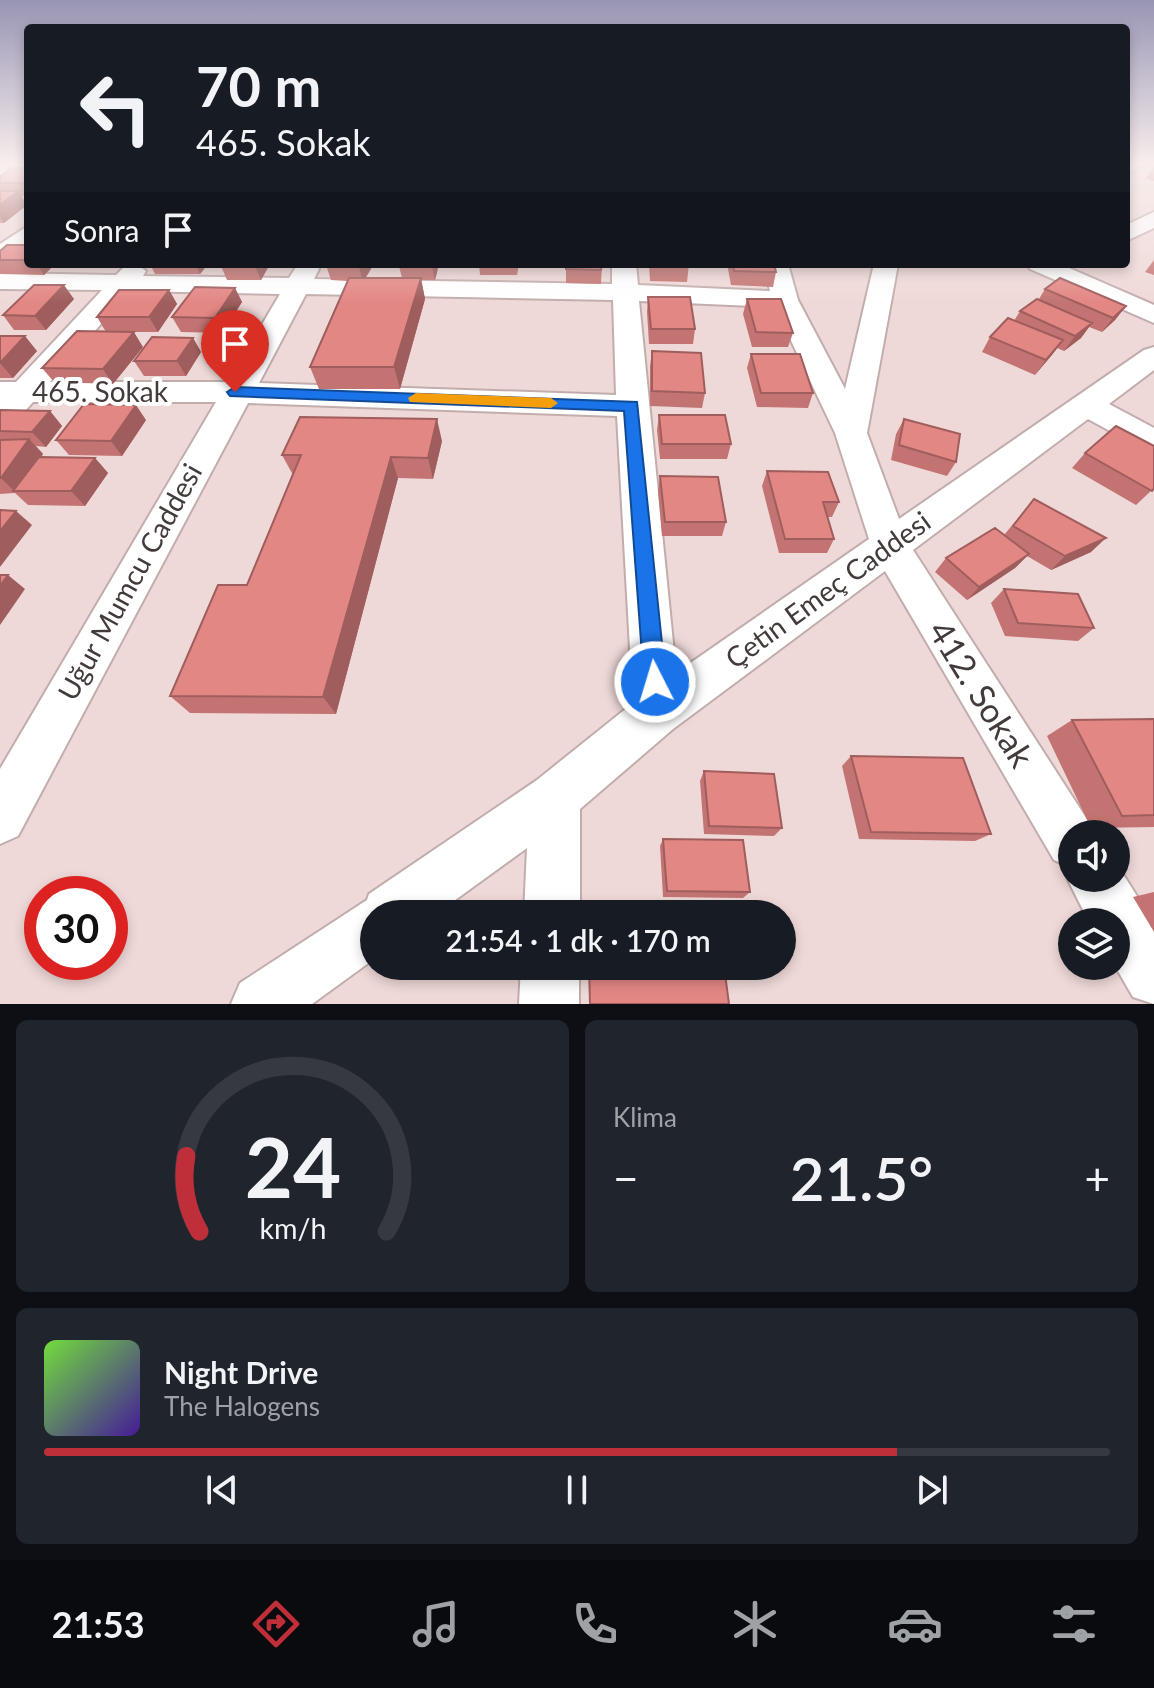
<!DOCTYPE html>
<html lang="tr">
<head>
<meta charset="utf-8">
<style>
  body { margin:0; font-family:Lato,sans-serif; background:#20242c; color:#f1f3f6; height:100vh; display:flex; flex-direction:column; font-size:30px; white-space:nowrap }
  * { box-sizing:border-box; margin:0 }
  p { font-size:26px; color:#9ea1a6 }
  .icon { flex:none; width:44px; height:44px; fill:none; stroke:currentColor; stroke-width:2; stroke-linecap:round; stroke-linejoin:round }
  .map { position:relative; height:1004px; overflow:hidden }
  .side { display:flex; flex-direction:column; gap:16px; padding:16px; background:#0d0f14; flex:1 }
  .side>* { flex:none }
  .top-card { position:absolute; left:24px; top:24px; width:1106px; height:244px; border-radius:8px; box-shadow:0 4px 12px #0003; background:#171b24; color:#f1f3f6; overflow:hidden }
  .buttons { position:absolute; left:1058px; top:820px; display:grid; gap:16px }
  .buttons a { display:grid; place-items:center; width:72px; height:72px; border-radius:50%; background:#171b24; box-shadow:0 4px 12px #0003; font-size:40px }
  .speed { position:absolute; left:24px; top:876px; display:flex; gap:16px; font-size:40px; font-weight:700; text-align:center }
  .speed>* { display:grid; place-content:center; width:104px; height:104px; border-radius:50%; background:#171b24; box-shadow:0 4px 12px #0003; line-height:1 }
  .speed .limit { border:12px solid #d22; background:#fff; color:#111 }
  .pin { position:absolute; display:grid; place-items:center; width:68px; height:68px; color:#fff; margin:-82px -34px; border-radius:50% 50% 50% 0; rotate:-45deg; box-shadow:0 0 8px #0007 }
  .pin .icon { rotate:45deg }
  .me { position:absolute; width:88px; margin:-44px; rotate:355deg; stroke-linejoin:round; filter:drop-shadow(0 0 6px #0008) }
  .turn { display:flex; align-items:center; gap:28px; height:168px; padding:0 40px; font-size:36px }
  .turn .icon { width:104px; height:104px; stroke-width:2.5 }
  .turn b { display:block; font-size:56px; line-height:68px }
  .then { display:flex; align-items:center; height:76px; padding:0 40px; background:#0003; gap:16px; font-size:30px }
  .big { font-size:60px; font-weight:600; line-height:1.1 }
  .side .widget { flex:1; display:flex; flex-direction:column; justify-content:center; gap:12px; min-width:0; padding:0 28px; border-radius:12px; background:#20242c }
  .side .dial { align-items:center; gap:0 }
  .dial svg { height:208px; overflow:visible; fill:none; stroke:#363941; stroke-width:7; stroke-linecap:round; text-anchor:middle }
  .dial text { fill:#f1f3f6; stroke:none }
  .song { display:flex; align-items:center; gap:24px }
  .cover { width:96px; height:96px; border-radius:12px; background:linear-gradient(135deg,hsl(100 70% 55%),hsl(260 70% 35%)) }
  .played { height:8px; border-radius:4px; background:linear-gradient(90deg,#bf2f3a 80%,#363941 80%) }
  .keys { display:flex; justify-content:space-around; direction:ltr }
  .heat { display:flex; justify-content:space-between; align-items:center; font-size:44px; direction:ltr }
  .side .tiles { flex:1; display:grid; gap:16px; grid-template-columns:1fr 1fr }
  .widget:last-child { grid-column:span 2 }
  .trip { position:absolute; left:360px; top:900px; width:436px; height:80px; border-radius:40px; background:#171b24; box-shadow:0 4px 12px #0003; font-weight:600; line-height:80px; text-align:center }
  .dock { display:flex; height:128px; justify-content:space-around; align-items:center; background:#090b0e; color:#9ea1a6 }
  .dock .icon { width:56px; height:56px }
  .dock .on { color:#bf2f3a }
  .dock b { font-size:36px; color:#f1f3f6 }
  .map>svg:first-child { display:block }
</style>
</head>
<body>
<div class="map">
<svg width="1154" height="1004" viewBox="0 0 1154 1004">
  <rect width="100%" height="100%" fill="#efd9d8"/>
  <g fill="none" stroke-linecap="round" stroke-linejoin="round">
    <defs>
      <path id="minor" d="M0 163H28V175L0 174Z
        M1126 163H1147L1126 174Z
        M1154 212V228L1126 241V225Z
        M28 226V245L9 261 0 263V244Z
        M136 264 146 271 143 276 289 278 298 264H316L319 269 314 279 612 284V264H636L638 285 770 291 764 264H788L798 300 845 389 874 264H898L867 433 899 519 1144 350 1154 347V370L1109 404 1154 428V455L1088 419 913 550 1090 824 1095 834H1072V878H1116V863L1154 923V1004L1133 997 1115 966 1116 922H1089L1067 878 1071 868 1054 860 885 571 673 729 580 809V914H524L527 848 436 914H374V959L312 1004H231L240 983 367 900 369 894 537 780 633 703 617 416 248 403 18 836 0 844V769L216 402H33L11 427 0 430V382H16L102 290 0 289V273L116 275 125 266ZM130 291 280 294 228 382H50ZM306 294 613 300 616 395 259 383ZM639 301 775 307 835 433 869 539 676 673Z
        M1027 264H1060L1154 305V323L1030 269Z
        M521 966H579V1004H519Z"/>
    </defs>
    <use href="#minor" stroke="#c2adac" stroke-width="4"/>
    <use href="#minor" fill="#fff" fill-rule="evenodd"/>
  </g>
  <path fill="#c37472" d="M1154 166V181L1146 178Z
    M28 168V196H21L27 205 4 223H0V177Z
    M28 245V264H55L44 275 0 274V251Z
    M1154 260V275L1145 272Z
    M150 264H208L200 274H155Z
    M270 264 261 280H227L221 266Z
    M374 264 365 278H402L399 266 439 264 435 280H421L425 299 400 389H319L310 367 348 281 331 280 326 265Z
    M479 264H519L517 275H480Z
    M602 264 601 284 566 283V269Z
    M649 264H689L687 282 650 281Z
    M727 264H774L776 272 773 287 731 285Z
    M235 288 242 302 222 333 181 332 172 317Z
    M1045 289 1126 306 1115 320 1102 332 1089 327 1081 338 1064 351 1057 348 1035 375 982 352 990 337 1014 321 1020 311 1039 299Z
    M169 290 177 304 158 332H125L143 347 113 384 54 382 42 368 106 332 97 317Z
    M648 297 695 329 693 344H649L647 312Z
    M74 299 46 330H14L3 315Z
    M747 299 793 333 788 347H752L743 314Z
    M0 336 37 351 13 378H0Z
    M193 338 201 352 186 376H144L134 361Z
    M652 351 705 393 702 408 650 406V366Z
    M751 354 813 393 808 408 757 407 747 368Z
    M0 410 50 411 62 426 46 447 36 446 43 454 41 457 95 458 108 473 85 506 28 505 15 493 0 494Z
    M659 415 731 444 727 459H660L657 430Z
    M904 419 956 462 947 476 891 460 896 434Z
    M146 420 122 456 69 455 56 440Z
    M442 441 433 479 398 478 336 714 190 713 170 696 247 585 293 475 282 455Z
    M1085 453 1154 488 1136 505 1072 468Z
    M767 471 839 502 832 517H827L834 539 827 553H779L762 486Z
    M660 476 726 522 722 536H662L658 491Z
    M1034 499 1091 552 1051 570 1027 556 1015 568 967 600 935 572 946 558 1004 535Z
    M1004 589 1094 628 1078 641 1005 636 991 603Z
    M1154 719V827L1091 828 1047 736 1072 720Z
    M851 756 991 834 975 841 859 839 842 766Z
    M704 771 782 828 774 836 704 834 700 781Z
    M663 839 750 892 743 898 663 897 660 846Z
    M1154 892V932L1133 897Z"/>
  <path fill="#9f5e5d" d="M18 191 27 205 4 223 0 217V205Z
    M36 264H55L44 275Z
    M195 264H208L200 274Z
    M256 264H270L261 280 255 266Z
    M361 264H374L363 282 359 267Z
    M433 264H439L435 280 432 266Z
    M421 278 425 299 400 389 394 367Z
    M64 285 74 299 46 330 35 316Z
    M235 288 242 302 222 333 215 318Z
    M169 290 177 304 158 332 149 317Z
    M1126 306 1115 320 1102 332 1113 318Z
    M1092 323 1081 338 1064 351 1075 336Z
    M134 332 143 347 113 384 103 369Z
    M25 336 37 351 13 378 0 363Z
    M193 338 201 352 186 376 177 361Z
    M1063 340 1052 355 1035 375 1046 360Z
    M136 405 146 420 122 456 111 441Z
    M50 411 62 426 46 447 32 432Z
    M437 419 442 441 433 479 428 458Z
    M29 439 43 454 18 491H14L1 478Z
    M391 457 398 478 336 714 323 697Z
    M95 458 108 473 85 506 71 491Z
    M16 511 32 525 0 567V531Z
    M1106 538 1091 552 1051 570 1065 556Z
    M1029 554 1015 568 967 600 979 587Z
    M8 575 25 589 0 625V586Z"/>
  <path fill="#e38785" stroke="#9f5e5d" stroke-width="2" d="M12 168H28V183H0V177Z
    M0 191H18L0 205Z
    M7 245H28V260H0V251Z
    M222 264H256L255 266H221Z
    M327 264H361L359 267 326 265Z
    M400 264H433L432 266H399Z
    M566 264H602L601 270 566 269Z
    M651 264H689V267H652Z
    M733 264H774L776 272 734 271Z
    M349 278H421L394 367H310Z
    M1060 278 1126 306 1113 318 1045 289Z
    M34 285H64L35 316 3 315Z
    M195 287 235 288 215 318 172 317Z
    M119 290H169L149 317H97Z
    M648 297H690L695 329H651Z
    M747 299H781L793 333 756 332Z
    M1037 299 1092 323 1075 336 1020 311Z
    M1008 318 1063 340 1046 360 990 337Z
    M77 331 134 332 103 369 42 368Z
    M0 336H25L0 363Z
    M152 337 193 338 177 361H134Z
    M652 351 701 353 705 393 652 391Z
    M751 354H800L813 393H761Z
    M84 404 136 405 111 441 56 440Z
    M0 410 50 411 32 432 0 431Z
    M659 415H725L731 444H662Z
    M300 417 437 419 428 458 391 457 323 697 170 696 218 585H247L301 455H282Z
    M904 419 960 434 956 462 899 445Z
    M1116 426 1154 446V488L1152 491 1085 453Z
    M29 439 1 478H0V440Z
    M39 457 95 458 71 491H13Z
    M767 471 828 472 839 502H823L834 539H785Z
    M660 476 718 477 726 522H665Z
    M1034 499 1106 538 1065 556 1013 526Z
    M0 510 16 511 0 531Z
    M995 528 1029 554 979 587 946 558Z
    M0 575H8L0 586Z
    M1004 589 1078 594 1094 628 1018 623Z
    M1154 719V815L1122 816 1072 720Z
    M851 756 963 758 991 834 871 832Z
    M704 771 774 774 782 828 709 826Z
    M663 839 743 840 750 892 667 891Z
    M589 966H724L729 1004H590Z"/>
  <linearGradient id="sky" x2="0" y2="1"><stop stop-color="#9895b4"/><stop offset="0.54" stop-color="#f8eeed"/><stop offset="1" stop-color="#f8eeed" stop-opacity="0"/></linearGradient>
  <rect width="1154" height="303" fill="url(#sky)"/>
  <path fill="#1a73e8" stroke="#114b97" stroke-width="2" d="M235 387 637 402 666 682 663 690 655 693 647 690 644 682 624 411 230 396 227 392Z"/>
  <path fill="#f59e0b" d="M416 393 551 398 558 403 551 408 410 402 408 398Z"/>
  <g text-anchor="middle" stroke-width="8" stroke-linejoin="round" paint-order="stroke">
    <g font-size="28" fill="#433b3a" stroke="#fff">
      <text x="100" y="402">465. Sokak</text>
      <text transform="translate(130 582) rotate(-61)" y="10">Uğur Mumcu Caddesi</text>
      <text transform="translate(828 590) rotate(-36)" y="10">Çetin Emeç Caddesi</text>
    </g>
    <g font-size="34" fill="#433b3a" stroke="#fff">
      <text transform="translate(981 694) rotate(58)" y="12">412. Sokak</text>
    </g>
  </g>
</svg>
<div class="buttons">
<a><svg class="icon" aria-label="sound" viewBox="0 0 24 24"><path d="M4 9h4l5-4v14l-5-4H4zM17 9q2 3 0 6"/></svg></a>
<a><svg class="icon" aria-label="layers" viewBox="0 0 24 24"><path d="M12 4l9 5-9 5-9-5zM3 14l9 5 9-5"/></svg></a>
</div>
<div class="speed"><div class="limit">30</div></div>
<div class="pin" style="left:235px;top:392px;background:#d93025"><svg class="icon" aria-label="arrive" viewBox="0 0 24 24"><path d="M6 21V4h12l-3 4 3 4H6"/></svg></div>
<svg class="me" style="left:655px;top:682px" viewBox="-20 -20 40 40"><circle r="17" fill="#1a73e8" stroke="#fff" stroke-width="3"/><path d="M0-11L8 9 0 5-8 9z" fill="#fff"/></svg>
<div class="trip">21:54 · 1 dk · 170 m</div>
<div class="top-card">
<div class="turn"><svg class="icon" aria-label="left" viewBox="0 0 24 24"><path d="M17 20v-9H6M10 6l-5 5 5 5"/></svg><div><b>70 m</b>465. Sokak</div></div>
<div class="then">Sonra<svg class="icon" aria-label="arrive" viewBox="0 0 24 24"><path d="M6 21V4h12l-3 4 3 4H6"/></svg></div>
</div>
</div>
<section class="side">
<div class="tiles">
<div class="widget dial"><svg viewBox="0 0 100 80">
<path d="M14 69A42 42 0 1 1 86 69"/>
<path d="M14 69A42 42 0 0 1 9 40" stroke="#bf2f3a"/>
<text x="50" y="56" font-size="32" font-weight="700">24</text>
<text x="50" y="72" font-size="11">km/h</text>
</svg></div>
<div class="widget"><p>Klima</p>
<div class="heat"><a>−</a><b class="big">21.5°</b><a>+</a></div>
</div>
<div class="widget">
<div class="song"><i class="cover"></i><div><b>Night Drive</b><p>The Halogens</p></div></div>
<div class="played"></div>
<div class="keys"><svg class="icon" aria-label="previous" viewBox="0 0 24 24"><path d="M18 5L8 12l10 7zM5 5v14"/></svg><svg class="icon" aria-label="pause" viewBox="0 0 24 24"><path d="M8 5v14M16 5v14"/></svg><svg class="icon" aria-label="next" viewBox="0 0 24 24"><path d="M6 5l10 7-10 7zM19 5v14"/></svg></div>
</div>
</div>
</section>
<nav class="dock">
<b>21:53</b>
<svg class="icon on" aria-label="directions" viewBox="0 0 24 24"><path d="M12 3l9 9-9 9-9-9zM9 14v-3h6M13 9l2 2-2 2"/></svg>
<svg class="icon" aria-label="music" viewBox="0 0 24 24"><path d="M9 18V5l10-2v13"/><circle cx="6" cy="18" r="3"/><circle cx="16" cy="16" r="3"/></svg>
<svg class="icon" aria-label="phone" viewBox="0 0 24 24"><path d="M5 4h4l2 5-3 2q2 4 5 5l2-3 5 2v4C11 20 4 13 5 4z"/></svg>
<svg class="icon" aria-label="climate" viewBox="0 0 24 24"><path d="M12 3v18M4 7l16 10M4 17L20 7"/></svg>
<svg class="icon" aria-label="car" viewBox="0 0 24 24"><path d="M5 17H2v-5l4-1 3-4h7l3 4 3 1v5h-3M9 17h6M6 11h13"/><circle cx="7" cy="17" r="2"/><circle cx="17" cy="17" r="2"/></svg>
<svg class="icon" aria-label="filters" viewBox="0 0 24 24"><path d="M4 7h16M4 17h16"/><circle cx="9" cy="7" r="2"/><circle cx="15" cy="17" r="2"/></svg>
</nav>
</body>
</html>
